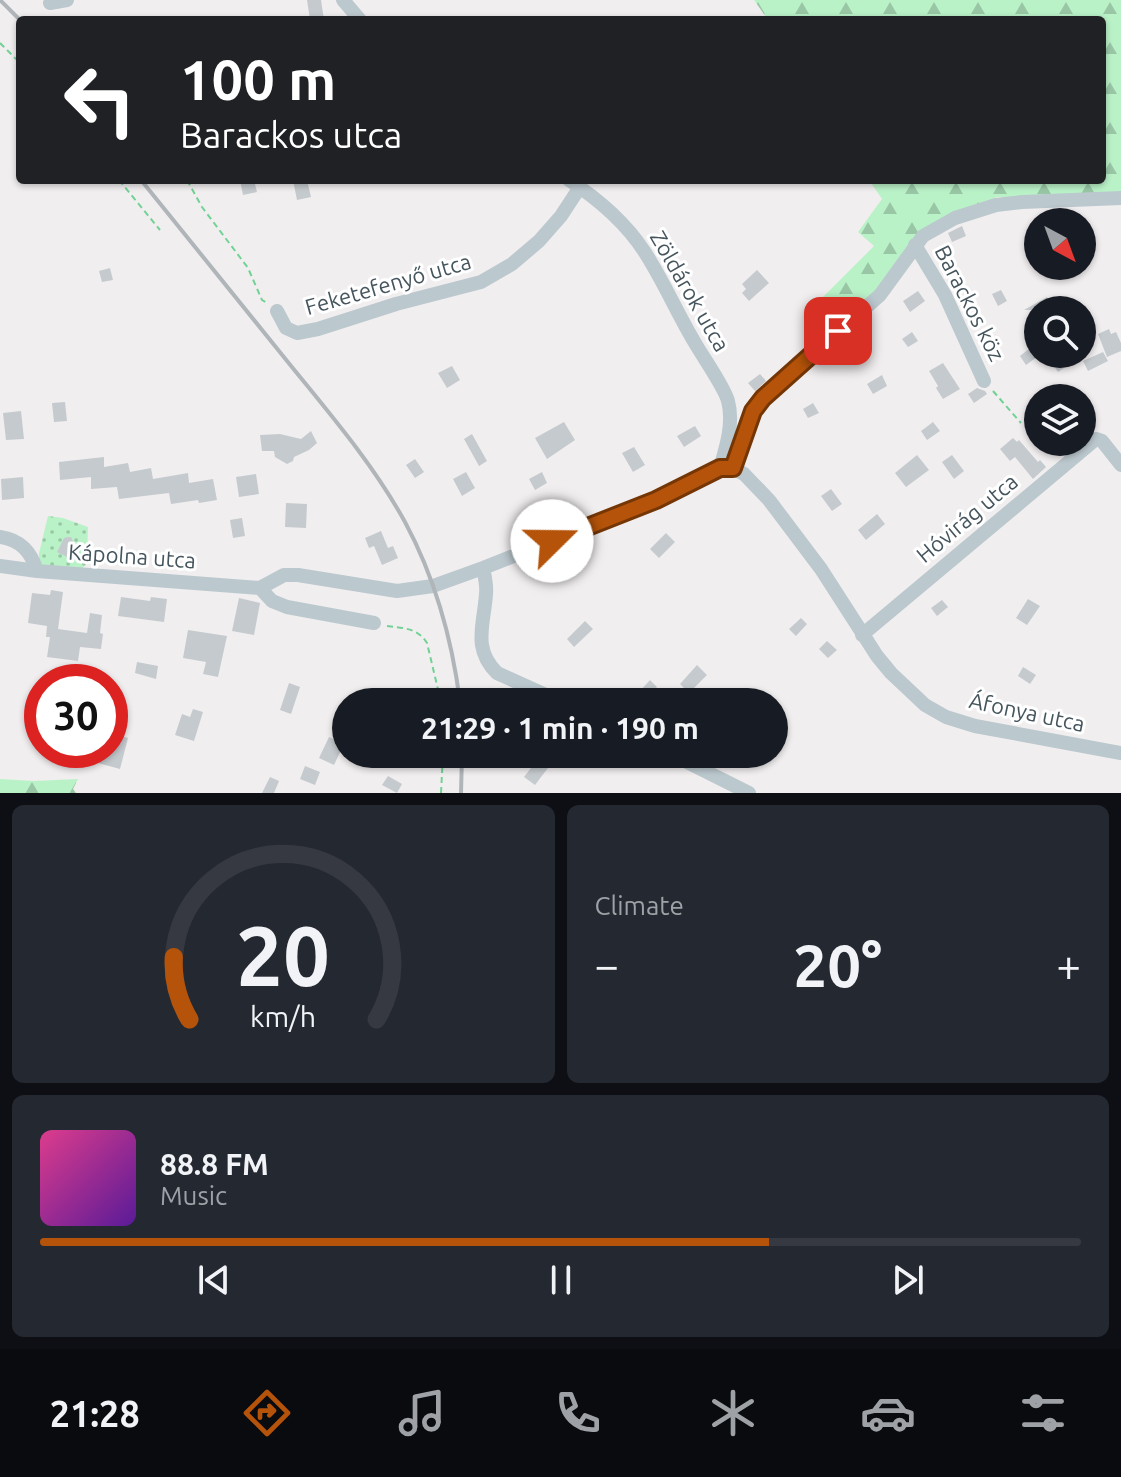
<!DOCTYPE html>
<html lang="en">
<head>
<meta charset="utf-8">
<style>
  body { margin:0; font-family:Ubuntu,sans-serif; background:#242831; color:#f1f3f6; height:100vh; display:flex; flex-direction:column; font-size:30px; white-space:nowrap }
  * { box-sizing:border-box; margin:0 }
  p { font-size:26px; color:#9ea1a6 }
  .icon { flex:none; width:44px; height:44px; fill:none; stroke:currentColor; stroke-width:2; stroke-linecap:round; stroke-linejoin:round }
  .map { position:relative; height:793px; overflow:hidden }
  .details { display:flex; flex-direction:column; gap:12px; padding:12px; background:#0d0f14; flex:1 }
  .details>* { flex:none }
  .hud { position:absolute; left:16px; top:16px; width:1090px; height:168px; border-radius:8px; box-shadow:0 2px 6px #0004; background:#202124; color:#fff; overflow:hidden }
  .needle { width:52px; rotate:139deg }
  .fabs { position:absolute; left:1024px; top:208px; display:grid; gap:16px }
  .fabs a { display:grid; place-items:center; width:72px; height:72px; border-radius:50%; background:#171b24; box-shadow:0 2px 6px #0004; font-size:40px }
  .speed { position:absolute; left:24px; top:664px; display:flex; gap:16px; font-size:40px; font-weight:700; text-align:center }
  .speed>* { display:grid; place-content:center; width:104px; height:104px; border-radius:50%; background:#171b24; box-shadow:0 2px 6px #0004; line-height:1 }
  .speed .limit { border:12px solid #d22; background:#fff; color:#111 }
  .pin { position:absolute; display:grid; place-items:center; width:68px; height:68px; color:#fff; margin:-34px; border-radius:16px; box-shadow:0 4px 12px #0006 }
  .me { position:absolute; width:88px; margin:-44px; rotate:68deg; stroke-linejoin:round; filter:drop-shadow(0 0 6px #0008) }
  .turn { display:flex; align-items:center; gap:28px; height:168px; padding:0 32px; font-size:36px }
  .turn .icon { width:104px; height:104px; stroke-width:2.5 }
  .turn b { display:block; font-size:56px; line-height:68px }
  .big { font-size:60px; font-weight:700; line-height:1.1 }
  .details .tile { flex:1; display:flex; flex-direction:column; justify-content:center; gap:12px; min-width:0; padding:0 28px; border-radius:12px; background:#242831 }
  .details .dial { align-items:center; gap:0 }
  .dial svg { height:208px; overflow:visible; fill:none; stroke:#363941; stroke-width:7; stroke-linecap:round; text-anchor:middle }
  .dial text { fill:#f1f3f6; stroke:none }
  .song { display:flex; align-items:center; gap:24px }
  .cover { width:96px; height:96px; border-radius:12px; background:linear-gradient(135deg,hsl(330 70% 55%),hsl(270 70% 35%)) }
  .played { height:8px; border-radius:4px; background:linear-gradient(90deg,#b45309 70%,#363941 70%) }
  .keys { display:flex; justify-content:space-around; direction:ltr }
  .heat { display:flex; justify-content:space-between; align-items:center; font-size:44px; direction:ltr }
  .details .tiles { flex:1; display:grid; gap:12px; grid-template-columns:1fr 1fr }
  .tile:last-child { grid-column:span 2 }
  .trip { position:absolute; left:332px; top:688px; width:456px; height:80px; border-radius:40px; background:#171b24; box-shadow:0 2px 6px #0004; font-weight:700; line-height:80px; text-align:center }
  .tabs { display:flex; height:128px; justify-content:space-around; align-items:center; background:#090b0e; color:#9ea1a6 }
  .tabs .icon { width:56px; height:56px }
  .tabs .active { color:#b45309 }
  .tabs b { font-size:36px; color:#f1f3f6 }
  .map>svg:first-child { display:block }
</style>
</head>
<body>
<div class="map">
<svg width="1121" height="793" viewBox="0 0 1121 793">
  <defs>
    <pattern id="forest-firs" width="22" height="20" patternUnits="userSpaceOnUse" patternTransform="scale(2)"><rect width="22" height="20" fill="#baf2c8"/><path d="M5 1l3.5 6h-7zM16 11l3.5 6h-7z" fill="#99c7a6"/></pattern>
    <pattern id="park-dots" width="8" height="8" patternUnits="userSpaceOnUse" patternTransform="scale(2)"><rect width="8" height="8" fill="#baf2c8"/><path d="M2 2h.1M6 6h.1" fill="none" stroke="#99c7a6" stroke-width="1.8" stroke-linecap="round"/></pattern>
  </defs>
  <rect width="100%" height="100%" fill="#f1eeef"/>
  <path fill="url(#forest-firs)" d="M754 0H1121V203L997 197 920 232 877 294 827 335 803 317 874 246 858 232 882 199 869 180H1102V20H861L857 16 847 20H768Z
    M0 779 34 781 78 779 73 789 76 793H0Z"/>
  <path fill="url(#park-dots)" d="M48 516 63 518 88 527 87 563 81 570 39 566V553Z"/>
  <path fill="#c5cace" d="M307 0H321L324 20H310Z
    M240 180H254L257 192 243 195Z
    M293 180H307L311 197 297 200Z
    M962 226 966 236 952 242 948 233Z
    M110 268 113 280 102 282 99 271Z
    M757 270 769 283 749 301 742 293 746 289 742 284Z
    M1001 290 1007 301 998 306 992 294Z
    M918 291 925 301 910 312 903 301Z
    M1047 297 1054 310H1024Z
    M1109 329 1111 334 1116 332 1121 343V351L1107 357 1098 334Z
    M912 332 918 341 908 347 902 339Z
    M1030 348 1037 357 1026 365 1020 356Z
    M1103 352 1108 361 1088 371 1083 361Z
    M1065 355 1070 364 1058 372 1052 363Z
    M943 363 960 389 943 399 936 388 938 386 929 371Z
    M452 366 460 380 447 388 438 373Z
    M760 374 766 381 755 391 748 383Z
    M882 375 887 386 873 394 867 384Z
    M977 388 985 391 987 394 974 403 968 394Z
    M65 402 67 421 54 422 52 403Z
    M813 403 819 413 808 418 803 409Z
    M21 411 24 439 6 440 3 413Z
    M564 422 575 440 547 459 535 438Z
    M933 422 940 431 927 440 921 431Z
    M695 426 701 436 684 447 677 436Z
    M311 431 317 443 309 450 294 457 293 461 287 464 275 457 274 451H262L260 435 280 434 301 439Z
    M472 434 487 461 479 466 464 439Z
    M1013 438 1017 442 1019 440 1038 462 1040 460 1046 467 1033 479 1015 457 1010 461 1000 449Z
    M634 447 645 465 633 472 622 453Z
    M917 455 929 470 906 487 895 473Z
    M952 455 964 471 954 479 942 462Z
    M104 457V467L128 463 130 472 151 468 153 479 188 473 189 483 213 479 217 500 199 503 198 500 171 504 169 493 119 499 117 487 91 489V477L60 480 59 462Z
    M415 459 424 472 415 478 406 465Z
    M466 472 475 488 462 496 453 479Z
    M542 472 547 483 535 490 529 479Z
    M256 474 259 494 239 497 236 477Z
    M23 477 24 498 2 500 1 479Z
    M831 489 842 504 832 511 821 496Z
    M286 503 307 504 306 528 285 527Z
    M877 514 885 524 866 540 858 530Z
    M242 518 245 536 233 538 230 520Z
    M381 531 388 548 393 546 398 558 382 565 374 546 369 548 365 538Z
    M666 533 675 542 659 558 650 549Z
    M68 537H71L74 543 67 557 57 552 64 538Z
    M51 590 63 592 58 629 87 633 90 613 102 615 100 633 103 634 101 649 80 647 78 661 47 657 50 637H46L47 626 28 623 32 593 50 595Z
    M121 597 150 601 151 597 167 599 164 622 118 616Z
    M239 598 260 603 254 635 232 631Z
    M1028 599 1040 606 1027 625 1016 618Z
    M942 600 948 607 937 616 931 608Z
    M801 618 807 624 796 636 789 629Z
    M585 621 593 629 574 647 567 639Z
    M188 630 227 636 218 677 203 674 206 662 183 658Z
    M827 641 837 650 828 658 819 649Z
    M137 662 158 666 156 679 135 673Z
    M697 665 707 675 689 693 680 684Z
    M1023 667 1036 675 1030 684 1018 676Z
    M650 680 657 687 648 697 640 691Z
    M289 683 300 687 291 714 280 710Z
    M193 709 203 712 194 741 175 735 182 714 190 717Z
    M110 733 128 738 120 769 98 763 102 750H110Z
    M329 737 344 744 334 765 319 758Z
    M540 756 551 764 535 785 524 777Z
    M305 766 320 772 315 785 300 779Z
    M388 776 402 784 397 793 382 785Z
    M270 777 279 781 274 793H262Z"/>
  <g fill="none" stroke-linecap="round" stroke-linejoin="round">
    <path stroke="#70d294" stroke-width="2" stroke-dasharray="6 4" stroke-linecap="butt" d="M0 43 20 63
      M119 180 160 230
      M187 180 202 207 248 268 262 300 267 303
      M993 391 1021 423
      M387 626C403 628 418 628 427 643L441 702
      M441 793 443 754"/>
    <path stroke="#bbc8ce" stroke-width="14" d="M343 0 360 20
      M50 3 67 0
      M569 180C598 199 625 222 644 251 663 280 677 313 695 343 703 357 725 388 728 401 734 423 726 448 720 468
      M915 245 945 295 984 381
      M277 311 286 328 297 333 318 329 396 304 481 282 512 264 539 241 561 216 580 187
      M733 468 753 411 763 398 880 295 923 236 955 218 996 205 1022 202 1121 198
      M0 537C21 540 31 552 37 571
      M0 566 37 571 260 588 284 575H298L397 591 433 586 483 568 656 500 720 468H733L744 474 769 500 821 569 877 656 891 673 925 705 946 717 975 726 1121 753
      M483 568C485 577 487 585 486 594 484 625 472 648 497 673L561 702
      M260 588 272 601 287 607 374 623
      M862 635 1096 439 1102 441 1121 465
      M671 754 749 793"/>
    <path stroke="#b0b5b9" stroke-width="4" d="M0 0 20 20
      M141 180C187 237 233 294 279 351 323 406 371 460 405 522 435 578 452 639 460 702
      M461 793 462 754"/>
  </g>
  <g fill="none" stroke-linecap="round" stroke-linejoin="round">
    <defs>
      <path id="route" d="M552 541 656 500 720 468H733L753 411 763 398 838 331"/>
    </defs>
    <use href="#route" stroke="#753606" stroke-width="20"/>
    <use href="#route" stroke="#b45309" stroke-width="14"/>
  </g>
  <g text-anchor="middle" stroke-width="6" stroke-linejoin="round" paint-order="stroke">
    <g font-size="22" fill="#45555d" stroke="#fff">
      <text transform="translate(388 284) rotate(-16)" y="8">Feketefenyő utca</text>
      <text transform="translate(690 291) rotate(60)" y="8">Zöldárok utca</text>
      <text transform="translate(970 303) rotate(63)" y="8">Barackos köz</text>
      <text transform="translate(967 518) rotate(-40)" y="8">Hóvirág utca</text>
      <text transform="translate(132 556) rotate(4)" y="8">Kápolna utca</text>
      <text transform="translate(1027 712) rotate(12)" y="8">Áfonya utca</text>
    </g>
  </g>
</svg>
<div class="fabs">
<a><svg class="needle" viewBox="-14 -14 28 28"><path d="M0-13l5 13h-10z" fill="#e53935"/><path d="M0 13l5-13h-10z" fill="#9ea1a6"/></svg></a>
<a><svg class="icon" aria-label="search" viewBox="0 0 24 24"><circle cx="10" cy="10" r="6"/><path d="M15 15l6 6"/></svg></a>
<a><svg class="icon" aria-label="layers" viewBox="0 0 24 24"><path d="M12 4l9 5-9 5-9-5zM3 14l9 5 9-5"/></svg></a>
</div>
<div class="speed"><div class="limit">30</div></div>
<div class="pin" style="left:838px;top:331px;background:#d93025"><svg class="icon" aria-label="arrive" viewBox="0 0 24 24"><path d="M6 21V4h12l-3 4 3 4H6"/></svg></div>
<svg class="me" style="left:552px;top:541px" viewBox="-20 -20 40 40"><circle r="19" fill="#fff"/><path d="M0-13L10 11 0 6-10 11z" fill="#b45309"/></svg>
<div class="trip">21:29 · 1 min · 190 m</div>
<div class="hud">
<div class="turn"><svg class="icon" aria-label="left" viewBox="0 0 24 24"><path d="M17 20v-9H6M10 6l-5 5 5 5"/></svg><div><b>100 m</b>Barackos utca</div></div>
</div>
</div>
<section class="details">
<div class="tiles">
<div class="tile dial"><svg viewBox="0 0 100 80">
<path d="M14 69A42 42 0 1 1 86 69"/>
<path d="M14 69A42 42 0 0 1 8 45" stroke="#b45309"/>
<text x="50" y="56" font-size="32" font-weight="700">20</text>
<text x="50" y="72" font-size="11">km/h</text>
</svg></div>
<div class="tile"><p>Climate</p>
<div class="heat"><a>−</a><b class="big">20°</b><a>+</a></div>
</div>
<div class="tile">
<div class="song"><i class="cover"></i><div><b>88.8 FM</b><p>Music</p></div></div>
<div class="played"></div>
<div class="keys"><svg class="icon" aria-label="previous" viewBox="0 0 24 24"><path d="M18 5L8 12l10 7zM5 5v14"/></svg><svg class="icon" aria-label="pause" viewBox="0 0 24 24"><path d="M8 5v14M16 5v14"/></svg><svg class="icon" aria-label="next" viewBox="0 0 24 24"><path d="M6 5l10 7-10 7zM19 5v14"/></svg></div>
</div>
</div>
</section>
<nav class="tabs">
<b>21:28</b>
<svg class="icon active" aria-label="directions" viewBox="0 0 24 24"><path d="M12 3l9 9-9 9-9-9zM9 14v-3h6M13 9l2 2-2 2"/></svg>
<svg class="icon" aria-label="music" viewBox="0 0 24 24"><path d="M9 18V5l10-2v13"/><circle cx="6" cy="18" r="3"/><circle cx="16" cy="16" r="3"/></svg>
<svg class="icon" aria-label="phone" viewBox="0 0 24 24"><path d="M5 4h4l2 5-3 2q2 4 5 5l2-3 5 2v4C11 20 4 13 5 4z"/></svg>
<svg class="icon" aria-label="climate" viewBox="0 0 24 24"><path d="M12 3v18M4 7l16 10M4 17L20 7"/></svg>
<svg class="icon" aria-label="car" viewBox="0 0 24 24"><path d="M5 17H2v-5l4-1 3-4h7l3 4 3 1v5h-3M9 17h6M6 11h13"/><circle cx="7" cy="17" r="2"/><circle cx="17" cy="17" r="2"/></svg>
<svg class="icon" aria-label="filters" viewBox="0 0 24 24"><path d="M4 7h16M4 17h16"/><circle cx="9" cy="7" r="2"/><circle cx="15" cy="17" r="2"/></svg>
</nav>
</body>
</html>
